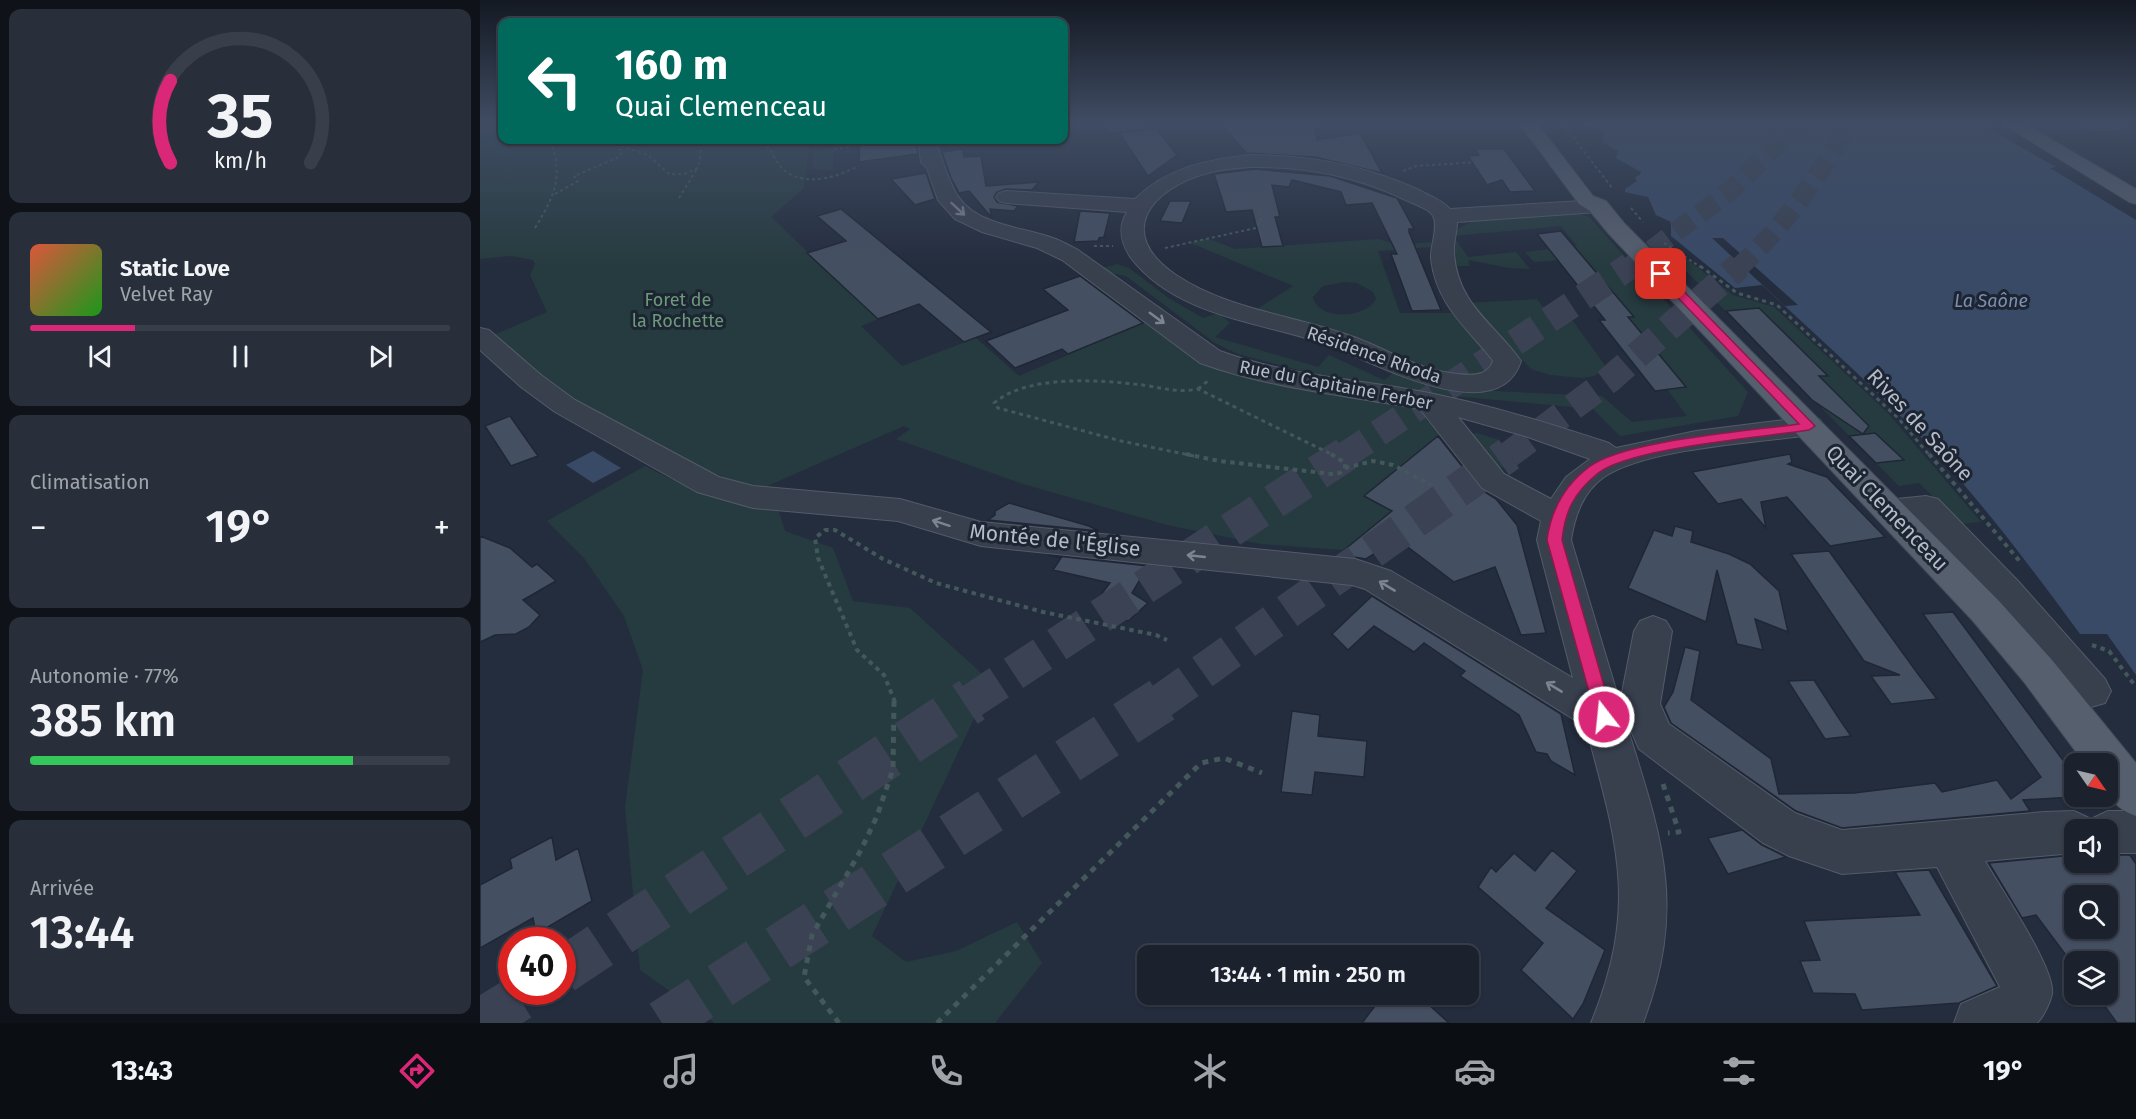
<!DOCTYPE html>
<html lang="fr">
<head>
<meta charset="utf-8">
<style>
  body { margin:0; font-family:"Fira Sans",sans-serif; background:#282f3a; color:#f1f3f6; height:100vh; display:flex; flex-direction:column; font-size:22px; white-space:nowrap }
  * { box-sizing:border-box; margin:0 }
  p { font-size:20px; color:#a0a4aa }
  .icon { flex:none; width:33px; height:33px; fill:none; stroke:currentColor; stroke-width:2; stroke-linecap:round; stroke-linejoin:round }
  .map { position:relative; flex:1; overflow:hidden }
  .side { display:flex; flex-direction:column; gap:9px; padding:9px; background:#0f1319; width:480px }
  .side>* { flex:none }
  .guide { position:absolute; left:18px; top:18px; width:570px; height:126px; border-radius:12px; box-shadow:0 2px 4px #0004,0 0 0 2px #393f4a; background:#00695c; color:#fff; overflow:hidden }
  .needle { width:39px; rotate:124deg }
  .fabs { position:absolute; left:1584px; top:753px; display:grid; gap:12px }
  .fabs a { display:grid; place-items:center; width:54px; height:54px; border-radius:12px; background:#1b222e; box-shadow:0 2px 4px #0004,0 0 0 2px #393f4a; font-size:30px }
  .speed { position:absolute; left:18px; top:927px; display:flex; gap:12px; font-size:30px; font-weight:700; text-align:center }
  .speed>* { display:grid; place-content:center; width:78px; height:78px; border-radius:50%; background:#1b222e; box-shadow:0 2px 4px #0004,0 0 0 2px #393f4a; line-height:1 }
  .speed .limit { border:9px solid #d22; background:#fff; color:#111 }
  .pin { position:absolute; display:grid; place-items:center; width:51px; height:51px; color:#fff; margin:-26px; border-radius:12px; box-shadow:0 3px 9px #0006 }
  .me { position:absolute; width:66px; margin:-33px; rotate:344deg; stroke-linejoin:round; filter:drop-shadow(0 0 4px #0008) }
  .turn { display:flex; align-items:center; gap:21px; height:126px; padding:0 18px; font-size:27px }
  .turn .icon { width:78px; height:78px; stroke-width:2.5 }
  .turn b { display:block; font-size:42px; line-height:51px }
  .big { font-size:45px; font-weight:600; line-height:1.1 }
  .side .card { flex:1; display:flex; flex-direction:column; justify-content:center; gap:9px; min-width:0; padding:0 21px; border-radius:12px; background:#282f3a }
  .side .dial { align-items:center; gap:0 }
  .dial svg { height:156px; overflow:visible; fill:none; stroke:#393f4a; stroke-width:7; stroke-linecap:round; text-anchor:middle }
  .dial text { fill:#f1f3f6; stroke:none }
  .song { display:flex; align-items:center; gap:18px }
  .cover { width:72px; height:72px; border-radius:9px; background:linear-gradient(135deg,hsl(10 70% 55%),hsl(120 70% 35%)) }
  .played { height:6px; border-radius:3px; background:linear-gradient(90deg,#db2777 25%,#393f4a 25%) }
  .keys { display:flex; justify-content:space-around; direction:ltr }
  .heat { display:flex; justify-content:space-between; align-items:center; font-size:33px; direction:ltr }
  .charge { height:9px; border-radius:4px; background:linear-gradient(90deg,#34c759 77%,#393f4a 0) }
  .trip { position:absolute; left:657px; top:945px; width:342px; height:60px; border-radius:12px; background:#1b222e; box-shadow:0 2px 4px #0004,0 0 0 2px #393f4a; font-weight:600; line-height:60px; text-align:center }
  .menu { display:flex; height:96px; justify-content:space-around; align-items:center; background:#0b0e12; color:#a0a4aa }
  .menu .icon { width:42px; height:42px }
  .menu .selected { color:#db2777 }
  .menu b { font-size:27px; color:#f1f3f6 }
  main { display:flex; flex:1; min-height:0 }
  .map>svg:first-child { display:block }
</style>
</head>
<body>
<main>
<section class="side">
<div class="card dial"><svg viewBox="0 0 100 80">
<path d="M14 69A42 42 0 1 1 86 69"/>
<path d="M14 69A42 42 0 0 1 14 27" stroke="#db2777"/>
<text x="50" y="56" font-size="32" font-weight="700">35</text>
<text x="50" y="72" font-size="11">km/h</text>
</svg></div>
<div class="card">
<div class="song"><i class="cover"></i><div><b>Static Love</b><p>Velvet Ray</p></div></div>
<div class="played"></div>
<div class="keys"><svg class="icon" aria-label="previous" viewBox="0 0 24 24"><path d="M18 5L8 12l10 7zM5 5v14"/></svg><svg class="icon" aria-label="pause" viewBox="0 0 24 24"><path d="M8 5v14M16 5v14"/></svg><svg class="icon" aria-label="next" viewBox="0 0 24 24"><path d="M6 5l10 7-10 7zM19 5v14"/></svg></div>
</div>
<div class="card"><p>Climatisation</p>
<div class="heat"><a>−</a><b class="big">19°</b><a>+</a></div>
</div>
<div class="card"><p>Autonomie · 77%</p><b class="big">385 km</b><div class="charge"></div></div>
<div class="card"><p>Arrivée</p><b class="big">13:44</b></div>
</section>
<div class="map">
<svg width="1656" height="1023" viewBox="0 0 1656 1023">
  <rect width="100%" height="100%" fill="#242d3e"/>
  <path fill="#263b3f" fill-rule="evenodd" d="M0 123H22V140H330L324 188 291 217 398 319 381 326 422 366 496 338 539 376 667 321 728 365 759 375 934 405 960 435 884 495 924 518 914 526 902 519 864 550 781 544 687 525 543 484 416 439 430 429 424 426 278 490 221 468 89 400 14 335 67 312 50 275 55 264 53 260 31 256 0 259Z
    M354 148 353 170 332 169 334 150Z
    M1094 212 1109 217 1268 392 1258 416 1140 436 1113 409 952 394V392L834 374 758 354 735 343 646 276 624 272 619 269 637 264 649 268 690 299 723 318 739 313 750 323 735 337 838 367 849 355 904 380 916 371 991 390 1122 396 1152 422 1207 416 1187 389 1206 386 1148 317 1153 316 1108 263 1086 265 1081 260 1054 262 1045 252 1097 246 1081 226 972 236C985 211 1066 214 1094 212Z
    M727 238 755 249 898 239 919 245 951 242 952 247 898 251 920 313H972L1009 351 1013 361 1009 369 1003 373 984 376 946 368 774 311 813 286 711 243ZM865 282 877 283 893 292 896 299C886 319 838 321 833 297L843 286Z
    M977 241 988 257 1036 252 1050 269 1029 268 988 260 990 266H973L970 242Z
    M1207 259 1253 295 1294 307 1408 413 1501 522 1481 524 1439 483 1419 486 1195 260Z
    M1057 299 1075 323 1093 321 1124 364 1125 369 1114 376 1103 378 1070 375 1051 369 987 303Z
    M997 433 1019 440 1038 466C1007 473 1005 458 989 435Z
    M165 466C215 492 241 503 298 508L305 531 353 548 373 601 430 608 511 682 392 936 426 962 476 951 537 922 562 963 515 1023H235L160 970 145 807 163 670 144 616 104 558 67 521Z"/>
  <path fill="#394a67" d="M1097 123H1499L1576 167 1570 168 1656 220V675L1627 634H1600C1553 570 1506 507 1452 449 1399 391 1340 339 1282 285L1255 288 1191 236V222L1176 215 1168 197 1145 192V189L1157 181 1155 177 1160 175 1161 172 1136 158 1138 151 1122 142 1124 131Z
    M113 451 141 468 113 483 86 465Z"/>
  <path fill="#242d3e" d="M1232 238H1243L1318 305 1305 306Z"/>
  <path fill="#454f62" stroke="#1f2735" stroke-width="1.5" fill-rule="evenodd" d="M741 123H835L837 140 880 133 902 173 835 157 766 153Z
    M676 128 697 155 668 176 639 133Z
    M380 140H436L438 154 379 162Z
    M483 149 484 157 501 156 506 186 559 182 552 190 526 189 517 192 514 197 517 202 538 206 534 211 510 209 512 218 489 191 479 193 471 178 462 152Z
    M995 149H1024L1055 191 1030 192 1022 180 1007 185 988 156 999 155Z
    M775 169 850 176 917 198 934 229H929V232L961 310 932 311 911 254H917L892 203 866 205 861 192 812 180 809 187 792 185 800 217H795L803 246 782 247 772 210 746 212 734 174Z
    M446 173 455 199 435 205 411 179Z
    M690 201H711L702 223 680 221Z
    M361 209 511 332 484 342 439 304 398 319 327 253 366 241 337 216Z
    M600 211 630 213 624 237 619 238 618 241 594 242Z
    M1081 231 1154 317H1148L1206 387 1175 391 1119 320H1125L1057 234Z
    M600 276 663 323 588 354 582 349 535 368 506 341 588 310 563 289Z
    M1279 308 1348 376H1339L1389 426 1383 434 1332 400 1246 311Z
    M30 416 58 456 31 466 5 426Z
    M1395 433 1424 460 1396 463 1369 436Z
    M958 436 1000 489 1016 499 1037 525 1066 633 1041 635 1015 567 974 582 917 539 886 559 874 557 864 550 912 511 884 496Z
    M1310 454 1312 462 1308 464 1347 477 1405 537 1350 546 1307 497 1281 502 1286 528 1261 499 1238 504 1212 472Z
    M529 503 609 526 619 531 508 520 515 515V511Z
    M1195 526 1213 531 1211 542 1249 554 1270 564 1299 591 1308 632 1275 619 1283 650 1257 644 1237 570 1226 622 1148 588 1174 530 1192 536Z
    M0 536 30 548 52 567 57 564 76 581 43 600 60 615 49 627 36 634 15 635 0 642Z
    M1349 551 1438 674 1457 699 1411 704 1391 676 1420 675 1384 661 1311 554Z
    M568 555 668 566 652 593 668 603 648 621 617 600 630 583 573 570 581 558Z
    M892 596 1081 714 1095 775 1071 761 1067 754 1056 752 1039 715 980 676 985 671 944 643 934 652 894 626 868 650 852 634Z
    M1473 612 1594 775V797L1543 800 1550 811 1362 828 1316 811 1191 723 1184 707 1193 692 1205 647 1220 651 1211 700 1291 759 1299 794 1374 793 1455 783 1462 792 1517 780 1531 799 1561 777 1443 614Z
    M1334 680 1358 717 1371 736 1345 739 1308 681Z
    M812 711 840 715 838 736 887 741 884 777 835 772 832 795 801 792Z
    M1262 830 1282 845 1306 857 1248 874 1228 838Z
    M72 837 76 860 98 848 112 901 56 934 53 918 0 948V885L32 868 30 859Z
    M1072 850 1097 871 1066 908 1125 950 1103 1004 1093 1019 1041 970 1063 943 998 887 1011 867 1016 872 1034 853 1055 871Z
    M1594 855V862H1628V855H1650L1656 864V1023H1637L1616 994H1628V962H1594V966L1556 915 1542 918 1509 863ZM1594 896H1628V928H1594Z
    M1449 870 1517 986 1479 1003 1382 1010 1375 994 1333 993 1320 961 1340 960 1324 921 1440 915 1415 872Z
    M904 994H937L969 1023H882Z"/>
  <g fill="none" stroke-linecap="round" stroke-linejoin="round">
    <path stroke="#3a4253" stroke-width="20" stroke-dasharray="20 10" stroke-linecap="butt" d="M1148 268 1251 190 1319 123
      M1258 268C1304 227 1339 176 1370 123"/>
    <path stroke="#3a4253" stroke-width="27" stroke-dasharray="27 14" stroke-linecap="butt" d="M864 456 1150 266
      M1027 456 1129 380 1259 266"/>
    <path stroke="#3a4253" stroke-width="35" stroke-dasharray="35 17" stroke-linecap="butt" d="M490 702 866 454
      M680 702 1029 454"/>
    <path stroke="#3a4253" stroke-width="46" stroke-dasharray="46 23" stroke-linecap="butt" d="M82 971 492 700
      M0 1022 49 992
      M182 1023 682 700"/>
    <defs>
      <path id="minor" d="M625 123H665L662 127 636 131 630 130Z
        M1600 123H1651C1644 132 1607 132 1600 123Z
        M438 140H456C459 153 471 188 480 199 501 226 543 227 573 238 582 241 590 246 598 250L740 351C808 376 879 379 949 393 1010 405 1070 424 1129 443L1136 448 1216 431 1329 417 1340 420 1344 426 1340 432 1329 435C1275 443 1167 448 1124 477 1103 492 1095 515 1091 540L1140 703 1154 631 1160 621 1173 616 1186 621 1192 631 1180 704 1189 724 1315 813 1362 830 1564 812 1594 811 1611 819 1628 811H1656V853H1628V830H1594V853L1505 861C1519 886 1576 969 1572 994 1570 1003 1564 1016 1557 1023H1474L1481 1004 1520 987 1457 867 1362 874 1309 856 1283 843 1159 749 1142 710C1178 829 1210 899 1163 1023H1111C1159 906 1137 843 1106 727L885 589 872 585 501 546 418 521 273 508 217 492 75 412 41 387 0 350V328L9 330 61 375 95 400 239 477 273 486 420 499 501 522 875 559 911 571 1093 678 1057 540 1061 521 1002 488 940 409C866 395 792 389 720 363L582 260 557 248 502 232 475 219 458 200 447 168 441 162ZM978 417 1045 436 1110 459 1086 477 1071 499 1024 474Z
        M769 155C829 155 885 165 939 190 950 196 962 200 970 209L1118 200 1126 201 1129 206 1126 211 1118 212 977 222C977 233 973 243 974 254 978 305 1014 323 1041 361 1018 433 889 360 848 345 783 322 696 317 651 258 641 243 637 228 647 212L526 203 519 201 516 197 519 193 526 191 655 199C687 168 726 160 769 155ZM769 167C826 166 876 176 928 201 936 205 951 209 954 218 958 229 950 247 951 259 956 303 985 326 1011 358L1013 361C1007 379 985 375 970 373 934 368 902 346 868 335 811 315 747 309 696 275 634 233 671 188 728 173 741 169 756 168 769 167Z
        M1446 496 1458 499 1538 581 1625 679 1631 691 1625 703 1611 707 1597 703 1512 599 1438 519 1409 520 1397 517 1393 509 1397 501Z"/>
      <path id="major" d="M1039 123H1057L1113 196 1126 201 1144 223 1519 601 1572 660 1656 763V816C1627 805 1628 792 1628 764H1605L1544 682 1493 621 1128 233 1110 211 1099 204Z
        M1521 123H1543L1656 189V204L1649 202Z"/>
    </defs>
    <use href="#minor" stroke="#535b69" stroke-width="2"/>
    <use href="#major" stroke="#414957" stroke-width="2"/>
    <path stroke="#44585c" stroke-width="2" stroke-dasharray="3 3" stroke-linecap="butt" d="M1082 123 1133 189
      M124 140 168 155 189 174H204L218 168 221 151 218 140
      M276 140C294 148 290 154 301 167 320 188 357 178 378 166
      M287 144 296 140
      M354 149 371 147
      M923 171 936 166 1030 160
      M75 194 98 181 94 176 137 158 143 152 133 143
      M199 198 217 169
      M1151 208 1163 222
      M55 228C75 195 83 178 71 140
      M1184 243 1222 268
      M614 246H633
      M685 248 776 228 782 217 775 203"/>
    <path stroke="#44585c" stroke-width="3" stroke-dasharray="4 4" stroke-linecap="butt" d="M1220 266 1257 293 1297 305 1419 419 1450 456
      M718 389 729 380
      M714 456 641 441 518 408 514 403C549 374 619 380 663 385 682 388 698 393 718 389L855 456"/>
    <path stroke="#44585c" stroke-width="4" stroke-dasharray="4.5 4.5" stroke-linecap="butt" d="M706 454 739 461 852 474 860 473 865 468
      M851 454 865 463V468
      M1449 454 1542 564
      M865 468 893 461 913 465 951 485
      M1612 645 1629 651 1656 687
      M415 702 404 675 377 650 338 558 335 538 345 530H355L403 559 456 583 563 612 676 635 687 640"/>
    <path stroke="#44585c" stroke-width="5" stroke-dasharray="6 6" stroke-linecap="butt" d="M1183 784 1199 832 1188 833
      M359 1023 324 977 332 935 381 850 397 816 413 769 414 700
      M457 1023 721 763 744 758 782 773"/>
    <use href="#minor" fill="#38404e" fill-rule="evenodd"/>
    <use href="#major" fill="#565f6e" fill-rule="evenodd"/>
  </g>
  <defs><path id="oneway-shaft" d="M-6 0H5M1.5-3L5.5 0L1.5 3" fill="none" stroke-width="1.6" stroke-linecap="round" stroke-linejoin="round" transform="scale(1.5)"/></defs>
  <g stroke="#7c8492">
    <use href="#oneway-shaft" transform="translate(478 209) rotate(43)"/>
    <use href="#oneway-shaft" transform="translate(677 318) rotate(36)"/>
    <use href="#oneway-shaft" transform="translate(461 523) rotate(-162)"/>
    <use href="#oneway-shaft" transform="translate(716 556) rotate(-174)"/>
    <use href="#oneway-shaft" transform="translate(907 586) rotate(-149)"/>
    <use href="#oneway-shaft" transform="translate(1074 687) rotate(-149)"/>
  </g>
  <linearGradient id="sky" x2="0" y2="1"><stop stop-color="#141922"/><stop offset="0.46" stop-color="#3f4c63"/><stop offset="1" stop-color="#3f4c63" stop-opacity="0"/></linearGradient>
  <rect width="1656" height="266" fill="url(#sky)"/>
  <path fill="#db2777" stroke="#8e194d" stroke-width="1.5" d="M1178 272H1185L1335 426 1329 430C1284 437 1147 448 1117 474 1094 493 1085 511 1082 540L1133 717 1130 722H1118L1116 717 1067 540C1071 510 1084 486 1109 467 1144 440 1271 431 1319 424L1178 277Z"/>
  <g text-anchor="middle" stroke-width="6" stroke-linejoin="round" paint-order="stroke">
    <g font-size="18" fill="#6b9a79" stroke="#1d2533">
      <text x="198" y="306">Foret de<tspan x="198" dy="21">la Rochette</tspan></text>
    </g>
    <g font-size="18" font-style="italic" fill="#7c8eb1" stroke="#1d2533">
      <text x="1511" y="307">La Saône</text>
    </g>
    <g font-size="18" fill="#b4bbc9" stroke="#1d2533">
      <text transform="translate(894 355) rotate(19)" y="6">Résidence Rhoda</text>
      <text transform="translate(856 385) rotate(11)" y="6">Rue du Capitaine Ferber</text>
    </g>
    <g font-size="21" fill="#b4bbc9" stroke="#1d2533">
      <text transform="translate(1440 425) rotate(47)" y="7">Rives de Saône</text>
      <text transform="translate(1407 508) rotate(46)" y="7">Quai Clemenceau</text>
      <text transform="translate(575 540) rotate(6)" y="7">Montée de l'Église</text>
    </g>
  </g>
</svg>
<div class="fabs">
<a><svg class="needle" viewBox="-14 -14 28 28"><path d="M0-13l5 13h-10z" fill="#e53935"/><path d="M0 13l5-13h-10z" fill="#a0a4aa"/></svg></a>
<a><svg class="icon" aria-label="sound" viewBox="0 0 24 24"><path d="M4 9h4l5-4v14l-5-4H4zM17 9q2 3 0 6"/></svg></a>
<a><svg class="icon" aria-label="search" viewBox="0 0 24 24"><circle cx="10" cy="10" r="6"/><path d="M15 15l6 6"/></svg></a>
<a><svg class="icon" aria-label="layers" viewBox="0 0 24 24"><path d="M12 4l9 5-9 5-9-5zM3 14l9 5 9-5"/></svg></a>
</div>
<div class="speed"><div class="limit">40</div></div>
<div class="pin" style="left:1181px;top:274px;background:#d93025"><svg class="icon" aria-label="arrive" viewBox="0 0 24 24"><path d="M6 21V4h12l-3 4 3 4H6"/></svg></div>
<svg class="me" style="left:1124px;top:717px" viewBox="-20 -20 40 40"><circle r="17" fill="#db2777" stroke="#fff" stroke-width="3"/><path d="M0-11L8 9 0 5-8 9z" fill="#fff"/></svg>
<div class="trip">13:44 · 1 min · 250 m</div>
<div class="guide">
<div class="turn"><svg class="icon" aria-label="left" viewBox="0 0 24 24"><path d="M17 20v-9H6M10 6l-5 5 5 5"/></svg><div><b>160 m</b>Quai Clemenceau</div></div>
</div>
</div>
</main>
<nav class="menu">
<b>13:43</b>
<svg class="icon selected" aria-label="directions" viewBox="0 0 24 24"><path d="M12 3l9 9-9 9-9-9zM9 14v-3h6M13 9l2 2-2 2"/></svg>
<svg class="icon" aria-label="music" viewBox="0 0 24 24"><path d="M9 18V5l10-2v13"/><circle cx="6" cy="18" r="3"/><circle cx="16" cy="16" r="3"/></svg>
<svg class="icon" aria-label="phone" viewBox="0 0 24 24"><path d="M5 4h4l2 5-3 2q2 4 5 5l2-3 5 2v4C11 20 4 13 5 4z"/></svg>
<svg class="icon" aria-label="climate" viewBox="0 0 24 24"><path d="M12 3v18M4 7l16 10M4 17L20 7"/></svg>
<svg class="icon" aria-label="car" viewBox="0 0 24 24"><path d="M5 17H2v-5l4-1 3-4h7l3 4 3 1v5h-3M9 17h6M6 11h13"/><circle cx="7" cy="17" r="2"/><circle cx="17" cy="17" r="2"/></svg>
<svg class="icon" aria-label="filters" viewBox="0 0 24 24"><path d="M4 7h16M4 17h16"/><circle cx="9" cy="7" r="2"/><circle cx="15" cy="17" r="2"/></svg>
<b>19°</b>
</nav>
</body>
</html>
